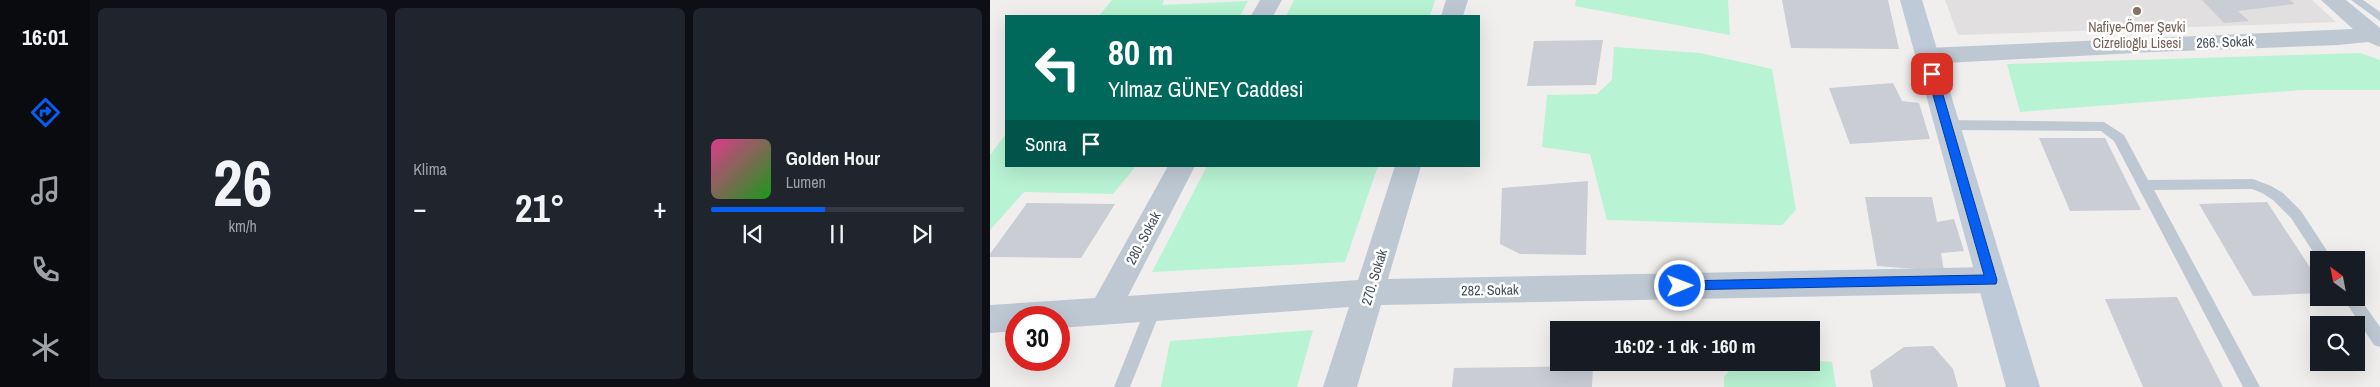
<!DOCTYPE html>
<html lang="tr">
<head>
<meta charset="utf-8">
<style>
  body { margin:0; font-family:"Archivo Narrow",sans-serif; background:#20242c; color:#f1f3f6; height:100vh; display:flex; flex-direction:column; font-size:19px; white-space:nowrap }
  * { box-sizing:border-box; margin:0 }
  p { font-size:16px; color:#9ea1a6 }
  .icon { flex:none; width:28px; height:28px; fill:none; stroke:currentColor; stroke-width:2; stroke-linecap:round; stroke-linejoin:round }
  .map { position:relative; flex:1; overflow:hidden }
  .sheet { display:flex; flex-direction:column; gap:8px; padding:8px; background:#0d0f14; width:900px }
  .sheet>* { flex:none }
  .guide { position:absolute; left:15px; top:15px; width:475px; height:152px; border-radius:0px; box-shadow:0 5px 20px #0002; background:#00695c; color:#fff; overflow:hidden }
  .needle { width:32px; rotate:328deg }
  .fabs { position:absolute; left:1320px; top:251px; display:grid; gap:10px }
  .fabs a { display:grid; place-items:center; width:55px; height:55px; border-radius:0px; background:#171b24; box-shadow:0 5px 20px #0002; font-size:25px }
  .speed { position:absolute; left:15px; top:306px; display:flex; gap:10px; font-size:25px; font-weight:700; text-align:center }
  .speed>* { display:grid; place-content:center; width:65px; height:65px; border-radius:50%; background:#171b24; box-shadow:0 5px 20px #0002; line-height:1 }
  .speed .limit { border:8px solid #d22; background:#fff; color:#111 }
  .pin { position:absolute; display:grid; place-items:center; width:42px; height:42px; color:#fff; margin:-21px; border-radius:10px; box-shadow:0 2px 8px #0006 }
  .me { position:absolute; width:55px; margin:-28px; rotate:89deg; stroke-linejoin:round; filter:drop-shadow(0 0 4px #0008) }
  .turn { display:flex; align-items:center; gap:18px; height:105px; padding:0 20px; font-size:22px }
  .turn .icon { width:65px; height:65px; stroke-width:2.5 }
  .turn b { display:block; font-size:35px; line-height:42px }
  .then { display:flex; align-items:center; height:48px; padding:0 20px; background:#0003; gap:10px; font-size:19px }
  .big { font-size:38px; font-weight:700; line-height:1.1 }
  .sheet .tile { flex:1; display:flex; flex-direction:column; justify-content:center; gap:8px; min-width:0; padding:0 18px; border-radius:8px; background:#20242c }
  .sheet .dial { align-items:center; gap:0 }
  .dial b { font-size:65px; line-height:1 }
  .song { display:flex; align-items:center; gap:15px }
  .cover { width:60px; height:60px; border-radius:8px; background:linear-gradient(135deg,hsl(330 70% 55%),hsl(120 70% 35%)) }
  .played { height:5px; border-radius:2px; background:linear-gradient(90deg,#075ef2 45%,#363941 45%) }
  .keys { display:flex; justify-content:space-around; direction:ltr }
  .heat { display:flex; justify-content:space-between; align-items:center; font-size:28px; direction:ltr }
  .sheet .tiles { flex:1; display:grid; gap:8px; grid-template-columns:repeat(3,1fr) }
  .trip { position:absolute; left:560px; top:321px; width:270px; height:50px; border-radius:0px; background:#171b24; box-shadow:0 5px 20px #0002; font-weight:700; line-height:50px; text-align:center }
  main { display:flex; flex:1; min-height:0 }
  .dock { display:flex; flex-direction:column; width:90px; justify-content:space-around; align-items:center; background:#090b0e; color:#9ea1a6 }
  .dock .icon { width:35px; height:35px }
  .dock .active { color:#075ef2 }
  .dock b { font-size:22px; color:#f1f3f6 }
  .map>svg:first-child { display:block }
</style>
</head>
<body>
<main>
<nav class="dock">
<b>16:01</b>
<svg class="icon active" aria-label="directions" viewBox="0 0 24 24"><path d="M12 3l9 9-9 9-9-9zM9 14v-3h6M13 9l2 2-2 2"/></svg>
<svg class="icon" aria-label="music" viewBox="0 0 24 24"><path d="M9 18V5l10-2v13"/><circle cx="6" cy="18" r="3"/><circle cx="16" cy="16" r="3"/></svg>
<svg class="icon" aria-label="phone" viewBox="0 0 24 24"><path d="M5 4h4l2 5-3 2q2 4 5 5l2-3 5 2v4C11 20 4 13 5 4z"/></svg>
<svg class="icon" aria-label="climate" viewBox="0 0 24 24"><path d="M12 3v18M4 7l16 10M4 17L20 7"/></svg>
</nav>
<section class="sheet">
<div class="tiles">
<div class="tile dial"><b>26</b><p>km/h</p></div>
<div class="tile"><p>Klima</p>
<div class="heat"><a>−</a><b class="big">21°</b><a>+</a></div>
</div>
<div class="tile">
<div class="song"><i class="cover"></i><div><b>Golden Hour</b><p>Lumen</p></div></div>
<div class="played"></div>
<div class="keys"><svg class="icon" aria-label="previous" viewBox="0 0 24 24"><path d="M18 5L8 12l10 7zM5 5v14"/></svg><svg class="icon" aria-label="pause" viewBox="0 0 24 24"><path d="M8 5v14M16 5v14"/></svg><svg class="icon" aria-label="next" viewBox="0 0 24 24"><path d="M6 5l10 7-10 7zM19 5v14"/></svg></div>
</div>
</div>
</section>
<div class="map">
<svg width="1390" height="387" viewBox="0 0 1390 387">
  <rect width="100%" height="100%" fill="#f1eeee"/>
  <path fill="#e2dfe0" d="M955 0H1322L1346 22 968 35Z"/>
  <path fill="#b8f3d3" d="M122 0H174L172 5 258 1 250 16H109Z
    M304 0H445L440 16H296Z
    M586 0H738L740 35 585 6Z
    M624 47 710 53 782 69 806 210 792 225 617 220 600 154 552 147 557 95 607 94 622 80Z
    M1370 53 1390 60V90H1311L1030 112 1017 64Z
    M16 134V166H146L123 194 34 192 0 230V155Z
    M217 166H388L355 262 162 272Z
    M323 330 307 387H171L180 341Z
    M821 360 842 362 846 387H734V377L745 363 821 362Z"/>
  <path fill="#cacdd4" d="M792 0H898L909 49 801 48Z
    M1212 0H1300L1305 4 1248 11 1259 21 1234 23Z
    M613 40 606 85 537 86 544 41Z
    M903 83 912 101 929 103 940 139 860 144 839 88Z
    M1049 138H1115L1151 210 1080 211Z
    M598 181 596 255 530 254 510 244 512 188Z
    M875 197H942L947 222 964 219 974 251 951 253 954 271 887 266Z
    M1277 202 1329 281V293L1263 296 1209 204Z
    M37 203 125 204 91 258 0 257V254Z
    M1187 297 1233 387H1153L1115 299Z
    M943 346 963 369 968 387H883L880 371 914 347Z
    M603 366 602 387H462L464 368Z"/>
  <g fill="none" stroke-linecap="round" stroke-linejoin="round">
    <path fill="#bdc8d2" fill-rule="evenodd" d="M1361 0H1373L1390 12V21Z
      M956 120 1114 122 1134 135 1158 180 1263 179 1281 186 1293 193 1311 211 1343 260 1329 261 1301 218 1283 200 1272 193 1262 189 1164 190 1270 387H1253L1124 141 1111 131 956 130 950 125Z
      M1366 293 1390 327V347L1384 345 1353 298H1366Z
      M164 300 169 302 172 307 140 387H124L156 307 159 302Z"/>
    <path fill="#bdc8d2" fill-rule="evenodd" d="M270 0H292L283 16H261Z
      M456 0H478L473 16H451Z
      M1331 0H1356L1390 28V47L1378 42 1348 45 1163 52 937 64 929 62 925 56 929 50 937 48 1363 29Z
      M178 166H205L138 296 368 280 405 166H431L398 279 1001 267 1012 271 1016 280 1012 289 1001 293 391 305 367 387H333L359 307 69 328V318H26V331L0 333V305L105 298Z"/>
    <path fill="#bfcad9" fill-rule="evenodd" d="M910 0H932L1050 387H1016Z"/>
  </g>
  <path fill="#075ef2" stroke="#053d9d" d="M942 70 947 74 1007 280 1006 284 686 290 684 286 686 282 690 281 994 275 937 74Z"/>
  <circle fill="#8d6e63" stroke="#fff" stroke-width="2" cx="1147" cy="11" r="5"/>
  <g text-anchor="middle" stroke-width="5" stroke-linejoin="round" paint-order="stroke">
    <g font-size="14" fill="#785e54" stroke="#fff">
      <text x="1147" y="32">Nafiye-Ömer Şevki<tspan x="1147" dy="16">Cizrelioğlu Lisesi</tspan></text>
    </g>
    <g font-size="14" fill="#44505e" stroke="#fff">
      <text transform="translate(1235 42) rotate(-2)" y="5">266. Sokak</text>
      <text transform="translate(153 238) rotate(-62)" y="5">280. Sokak</text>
      <text transform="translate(384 277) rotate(-73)" y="5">270. Sokak</text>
      <text transform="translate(500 290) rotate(-1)" y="5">282. Sokak</text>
    </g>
  </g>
</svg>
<div class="fabs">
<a><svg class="needle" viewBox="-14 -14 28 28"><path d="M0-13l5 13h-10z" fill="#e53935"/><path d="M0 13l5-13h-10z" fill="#9ea1a6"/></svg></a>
<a><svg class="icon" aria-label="search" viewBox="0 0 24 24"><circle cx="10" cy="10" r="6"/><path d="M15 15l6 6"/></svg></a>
</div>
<div class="speed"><div class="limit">30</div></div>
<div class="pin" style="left:942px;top:74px;background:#d93025"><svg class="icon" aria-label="arrive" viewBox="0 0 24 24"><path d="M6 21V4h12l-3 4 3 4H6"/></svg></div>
<svg class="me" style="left:690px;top:286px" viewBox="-20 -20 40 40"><circle r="17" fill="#075ef2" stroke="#fff" stroke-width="3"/><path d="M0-11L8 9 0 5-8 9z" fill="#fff"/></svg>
<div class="trip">16:02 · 1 dk · 160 m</div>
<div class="guide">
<div class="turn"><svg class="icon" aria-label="left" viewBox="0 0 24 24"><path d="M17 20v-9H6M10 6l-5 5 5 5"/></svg><div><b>80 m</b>Yılmaz GÜNEY Caddesi</div></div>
<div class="then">Sonra<svg class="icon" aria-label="arrive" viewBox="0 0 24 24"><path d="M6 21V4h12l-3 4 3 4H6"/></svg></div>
</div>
</div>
</main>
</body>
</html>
